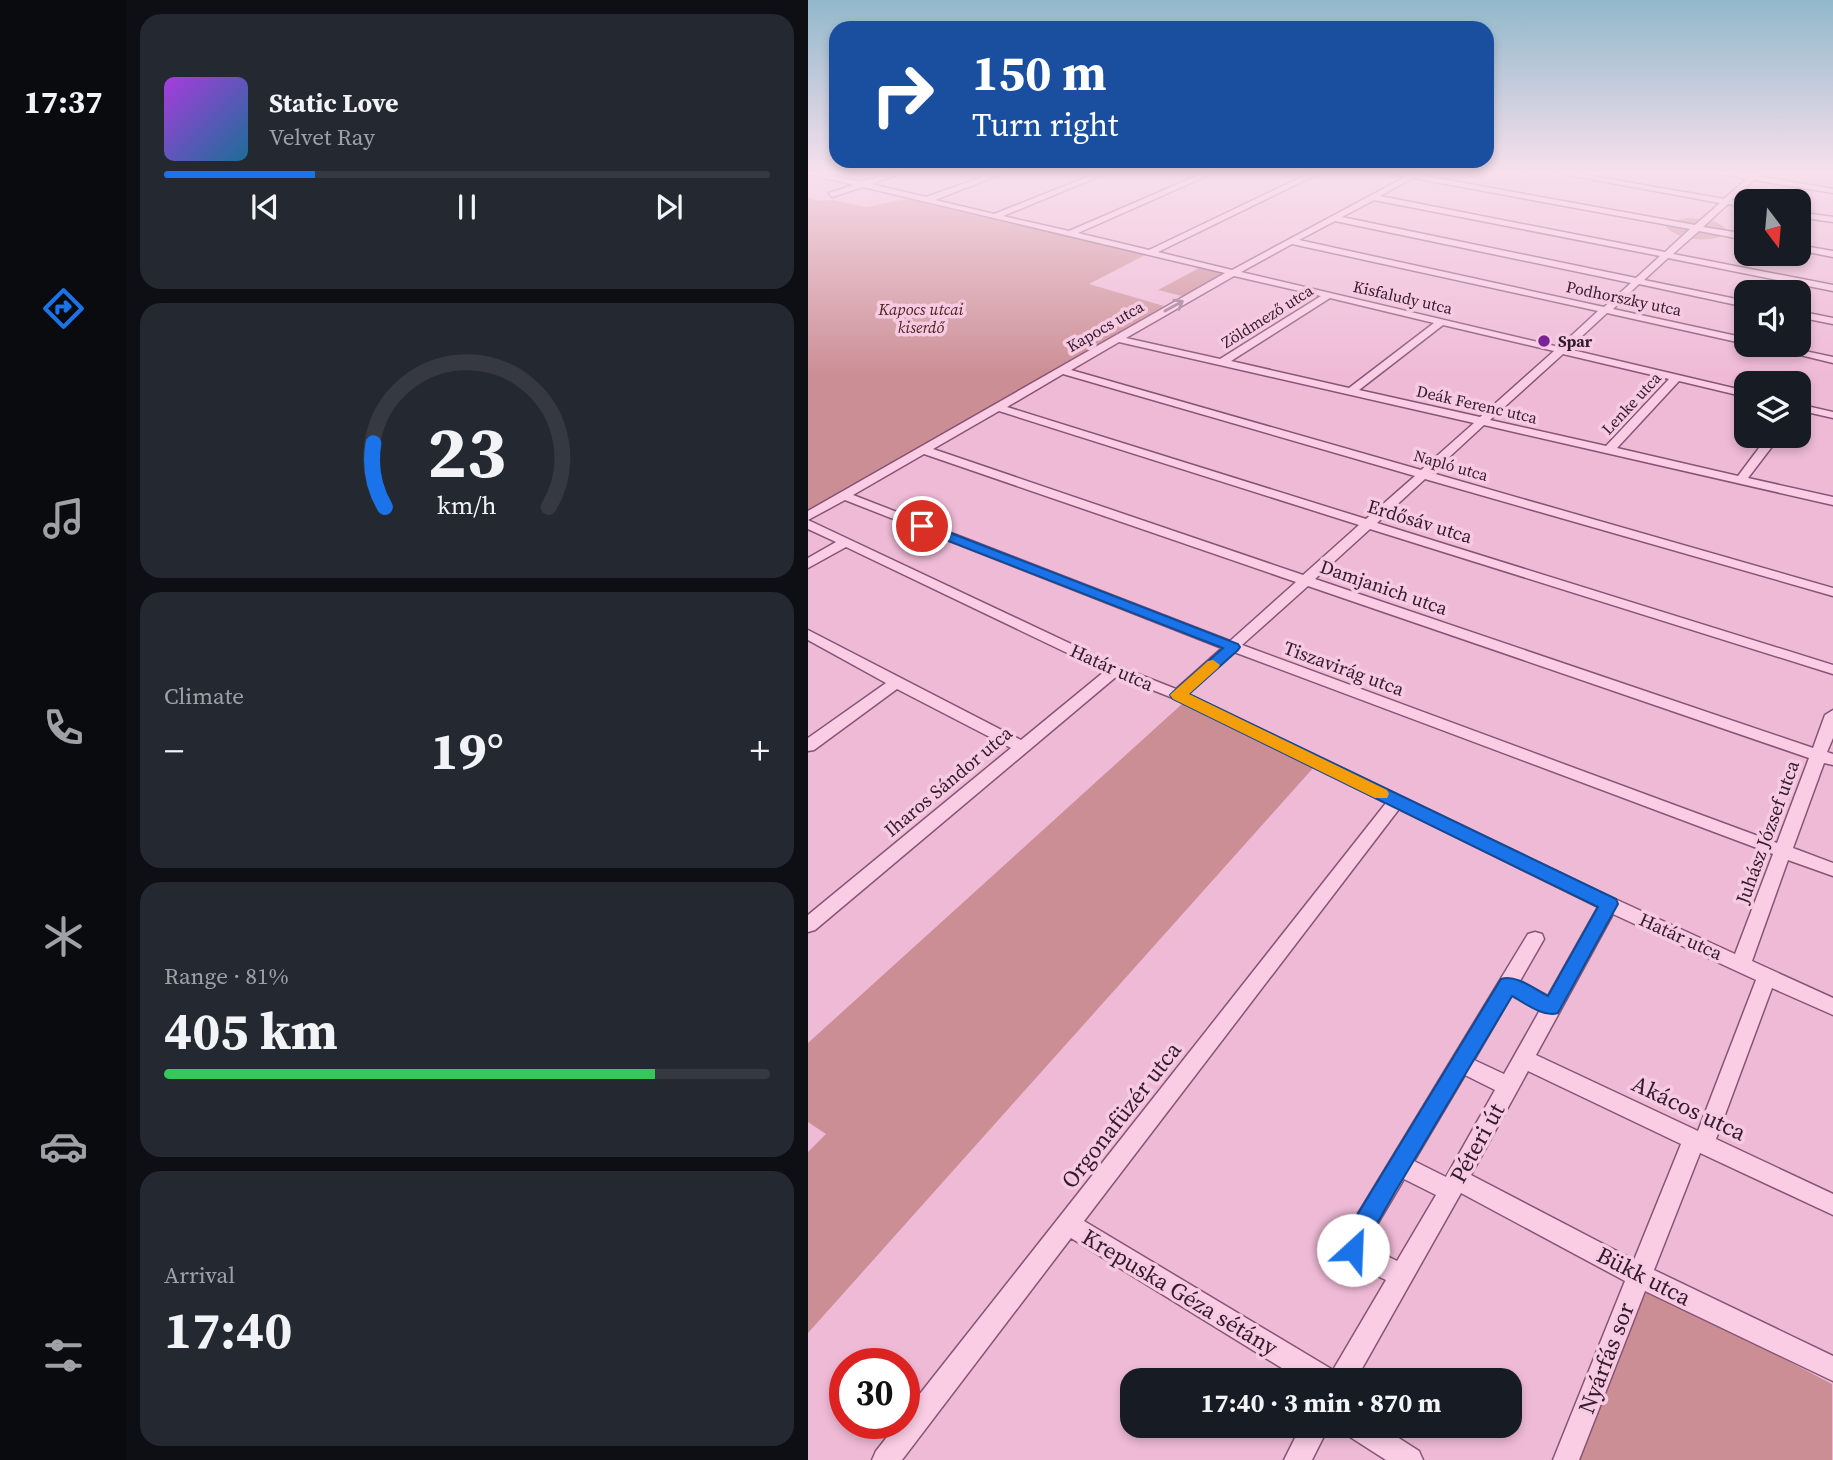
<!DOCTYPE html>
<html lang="en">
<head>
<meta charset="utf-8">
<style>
  body { margin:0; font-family:"Source Serif 4",serif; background:#242831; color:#f1f3f6; height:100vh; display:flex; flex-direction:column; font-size:26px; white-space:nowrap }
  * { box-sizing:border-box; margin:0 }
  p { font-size:23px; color:#9ea1a6 }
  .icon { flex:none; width:38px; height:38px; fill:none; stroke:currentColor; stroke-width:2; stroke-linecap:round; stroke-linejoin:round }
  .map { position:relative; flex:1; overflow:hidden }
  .panel { display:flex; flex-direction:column; gap:14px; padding:14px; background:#0d0f14; width:682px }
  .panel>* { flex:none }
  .hud { position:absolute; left:21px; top:21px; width:665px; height:147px; border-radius:21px; box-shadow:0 4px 10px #0003; background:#1a4fa0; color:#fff; overflow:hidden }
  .needle { width:46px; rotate:164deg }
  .controls { position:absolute; left:926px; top:189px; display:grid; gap:14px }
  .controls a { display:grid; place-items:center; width:77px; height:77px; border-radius:14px; background:#171b24; box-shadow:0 4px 10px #0003; font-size:35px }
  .speed { position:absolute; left:21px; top:1348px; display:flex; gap:14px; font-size:35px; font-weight:700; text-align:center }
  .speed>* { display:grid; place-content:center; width:91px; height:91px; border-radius:50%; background:#171b24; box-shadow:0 4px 10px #0003; line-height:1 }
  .speed .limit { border:10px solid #d22; background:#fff; color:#111 }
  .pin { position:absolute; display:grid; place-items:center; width:60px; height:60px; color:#fff; margin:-30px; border:4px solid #fff; border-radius:50%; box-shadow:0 2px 7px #0007 }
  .me { position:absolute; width:77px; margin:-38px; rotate:25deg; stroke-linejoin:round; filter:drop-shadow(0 0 5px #0008) }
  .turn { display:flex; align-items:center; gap:24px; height:147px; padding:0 28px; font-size:32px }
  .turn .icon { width:91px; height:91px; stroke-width:2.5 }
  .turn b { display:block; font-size:49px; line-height:60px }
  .big { font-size:52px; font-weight:700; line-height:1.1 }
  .panel .tile { flex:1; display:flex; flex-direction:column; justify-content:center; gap:10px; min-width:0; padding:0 24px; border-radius:21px; background:#242831 }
  .panel .dial { align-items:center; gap:0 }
  .dial svg { height:182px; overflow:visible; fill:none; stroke:#363941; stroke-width:7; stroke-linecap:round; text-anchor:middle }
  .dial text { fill:#f1f3f6; stroke:none }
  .song { display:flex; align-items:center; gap:21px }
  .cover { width:84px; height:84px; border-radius:10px; background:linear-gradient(135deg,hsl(280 70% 55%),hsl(200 70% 35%)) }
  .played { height:7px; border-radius:4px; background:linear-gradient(90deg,#1a73e8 25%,#363941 25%) }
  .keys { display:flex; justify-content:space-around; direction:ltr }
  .heat { display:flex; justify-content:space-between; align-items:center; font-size:38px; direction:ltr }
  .charge { height:10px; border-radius:5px; background:linear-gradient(90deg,#34c759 81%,#363941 0) }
  .trip { position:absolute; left:312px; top:1368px; width:402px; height:70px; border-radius:21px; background:#171b24; box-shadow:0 4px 10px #0003; font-weight:700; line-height:70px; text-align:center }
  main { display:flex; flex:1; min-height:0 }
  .dock { display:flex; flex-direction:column; width:126px; justify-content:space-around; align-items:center; background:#090b0e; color:#9ea1a6 }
  .dock .icon { width:49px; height:49px }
  .dock .current { color:#1a73e8 }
  .dock b { font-size:32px; color:#f1f3f6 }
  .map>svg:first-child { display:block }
</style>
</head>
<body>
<main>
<nav class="dock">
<b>17:37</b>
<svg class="icon current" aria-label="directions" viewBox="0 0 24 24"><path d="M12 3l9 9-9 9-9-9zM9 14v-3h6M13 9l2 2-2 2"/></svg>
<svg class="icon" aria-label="music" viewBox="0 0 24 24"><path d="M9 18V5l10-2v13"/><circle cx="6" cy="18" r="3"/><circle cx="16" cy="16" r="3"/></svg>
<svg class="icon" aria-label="phone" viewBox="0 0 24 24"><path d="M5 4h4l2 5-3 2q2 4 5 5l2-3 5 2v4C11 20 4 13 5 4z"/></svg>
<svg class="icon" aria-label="climate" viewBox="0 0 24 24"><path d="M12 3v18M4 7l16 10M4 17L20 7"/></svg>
<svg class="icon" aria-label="car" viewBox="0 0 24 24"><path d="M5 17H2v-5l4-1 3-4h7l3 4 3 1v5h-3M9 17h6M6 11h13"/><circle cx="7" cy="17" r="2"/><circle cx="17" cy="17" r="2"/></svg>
<svg class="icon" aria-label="filters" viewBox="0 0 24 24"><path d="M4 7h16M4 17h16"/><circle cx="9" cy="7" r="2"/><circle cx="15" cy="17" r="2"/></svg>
</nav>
<section class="panel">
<div class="tile">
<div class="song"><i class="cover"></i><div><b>Static Love</b><p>Velvet Ray</p></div></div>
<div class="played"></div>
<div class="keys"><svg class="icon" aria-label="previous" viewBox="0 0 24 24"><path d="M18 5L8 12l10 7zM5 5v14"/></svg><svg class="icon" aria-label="pause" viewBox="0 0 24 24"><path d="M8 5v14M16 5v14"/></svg><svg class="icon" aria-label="next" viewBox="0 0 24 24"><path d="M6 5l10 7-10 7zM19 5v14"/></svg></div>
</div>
<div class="tile dial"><svg viewBox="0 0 100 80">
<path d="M14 69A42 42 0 1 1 86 69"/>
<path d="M14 69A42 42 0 0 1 9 41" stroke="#1a73e8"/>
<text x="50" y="56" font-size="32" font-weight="700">23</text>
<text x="50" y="72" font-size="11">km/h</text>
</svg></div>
<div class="tile"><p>Climate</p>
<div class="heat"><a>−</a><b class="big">19°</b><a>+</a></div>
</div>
<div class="tile"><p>Range · 81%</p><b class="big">405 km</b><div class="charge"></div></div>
<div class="tile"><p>Arrival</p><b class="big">17:40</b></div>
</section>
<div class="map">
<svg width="1025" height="1460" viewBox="0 0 1025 1460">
  <rect width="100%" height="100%" fill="#efbad6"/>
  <path fill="#cc8e95" d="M0 197 9 201 24 200 58 207 98 199 337 255 281 284 356 306 0 514Z
    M879 218C893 219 913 219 920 232 906 244 871 241 858 227L864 221Z
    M391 268 415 273 374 296 350 290Z
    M374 704 506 767 0 1333V1152L18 1134 0 1122V1043Z
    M837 1286 1024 1384V1460H767Z"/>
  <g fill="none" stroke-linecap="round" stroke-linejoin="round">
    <defs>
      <path id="minor" d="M0 171 54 182 88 171H99L63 184 118 197 191 171H201L127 200 186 214 294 171H304L195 216 261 231 400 171H410L270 233 341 250 506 171H516L350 252 424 270 597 177 575 171 603 173 617 171 612 175 887 225 912 203 739 171H755L916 199 939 179 899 171 943 175 948 171H956L950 176 1025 189V193L946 180 924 200 938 203V207L920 204 895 227 938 234V240L891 231 865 254 1025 285V291L860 258 836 280 938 301V307L831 284 805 309 938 338V344L799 313 760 349 938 391V397L871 381 809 448 930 476 960 436H972L940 478 1025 497V505L676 425 624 473 1025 588V596L617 479 569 523 1025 665V674L562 529 507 579 1005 748 1017 715 1025 710V738L1019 752 1025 754V765L1016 763 985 848 1025 863V876L980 860 944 961 1025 998V1015L964 988 908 1139 1025 1194V1215L892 1153 846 1270 1025 1356V1381L837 1291 771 1460H745L817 1281 653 1193 547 1381H495L263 1238 94 1460H64L68 1451 90 1423H96V1414L578 803 365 698 309 676 7 930 0 932V915L203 748 89 689 6 750 0 751V738L78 683 0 640V630L213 740 297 671 38 547 0 568V558L28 542 0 529V520L312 667 368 689 414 648 37 500 0 520V511L417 273 55 187 24 197 21 193 46 185 0 174ZM605 178 882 229 857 252 572 196ZM566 200 852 256 828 278 534 217ZM527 221 823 283 796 307 491 240ZM484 244 790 311 751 347 433 272ZM426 276 513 296 412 359 318 338ZM522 298 626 323 541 388 423 361ZM635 325 746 351 672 417 551 390ZM311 342 666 423 613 470 263 370ZM755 354 861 379 798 446 682 420ZM255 374 607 476 558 519 199 407ZM191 411 551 525 495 575 125 449ZM116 454 488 582 422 641 45 495ZM500 586 1001 758 969 843 434 645ZM426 652 965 854 927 954 807 899 380 694ZM591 809 790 907 740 996 712 981 736 939 734 934 727 932 720 934 537 1235 533 1250 541 1263 578 1280 525 1370 276 1221ZM805 914 948 980 890 1131 728 1055ZM704 995 732 1010 696 1074 666 1060ZM720 1071 873 1144 826 1260 663 1175ZM657 1075 687 1090 638 1177 606 1161ZM596 1179 628 1195 589 1261 557 1245Z
        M990 212 1025 217V222L990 217Z
        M990 245 1025 251V257L990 250Z
        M990 311 1025 318V324L990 317Z
        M951 345H969L1025 357V363Z
        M990 404 1025 412V418L990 410Z
        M493 1426H521L504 1460H476Z
        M535 1426H572L611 1451 615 1460H578L539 1435Z"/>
    </defs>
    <use href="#minor" stroke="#865477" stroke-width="3"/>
    <use href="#minor" fill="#facde5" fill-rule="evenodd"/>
  </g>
  <defs><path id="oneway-shaft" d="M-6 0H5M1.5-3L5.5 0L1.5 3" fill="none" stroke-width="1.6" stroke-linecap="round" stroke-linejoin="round" transform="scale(1.75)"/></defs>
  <use stroke="#977489" href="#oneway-shaft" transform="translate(366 306) rotate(-29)"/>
  <linearGradient id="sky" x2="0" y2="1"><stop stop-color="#91b8cb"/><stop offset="0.46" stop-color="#f8e0ed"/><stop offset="1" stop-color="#f8e0ed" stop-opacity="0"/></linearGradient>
  <rect width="1025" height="375" fill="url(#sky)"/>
  <path fill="#1a73e8" stroke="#114b97" stroke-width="2" d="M114 522 430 644 432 647 430 650 381 694 808 899 810 904 750 1013C736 1018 717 1003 704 996L587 1192 557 1245 553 1258 545 1261 537 1258 533 1250 537 1235 693 979C708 974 726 989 740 996L790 907 365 699 362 695 365 692 415 648 110 529 108 526Z"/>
  <path fill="#f59e0b" d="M405 660 412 665 410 668 381 694 579 790 581 794 579 798H567L365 699 362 695 365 692 400 661Z"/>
  <circle fill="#7b2396" stroke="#f6cae1" stroke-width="2.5" cx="736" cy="341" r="7"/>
  <g text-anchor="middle" stroke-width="7" stroke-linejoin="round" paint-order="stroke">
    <g font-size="16" fill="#341a2d" stroke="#f6cae1">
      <text transform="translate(595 297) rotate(13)" y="6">Kisfaludy utca</text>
      <text transform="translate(816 298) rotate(12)" y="6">Podhorszky utca</text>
      <text transform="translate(459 316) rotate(-32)" y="6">Zöldmező utca</text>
      <text transform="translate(297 326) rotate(-30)" y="6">Kapocs utca</text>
      <text transform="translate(823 403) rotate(-47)" y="6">Lenke utca</text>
      <text transform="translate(669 404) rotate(13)" y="6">Deák Ferenc utca</text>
      <text transform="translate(643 465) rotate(16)" y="6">Napló utca</text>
    </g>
    <g font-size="16" font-style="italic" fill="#512120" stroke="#f6cae1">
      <text x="113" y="315">Kapocs utcai<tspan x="113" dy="18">kiserdő</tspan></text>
    </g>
    <g font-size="16" font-weight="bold" fill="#341a2d" stroke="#f6cae1" text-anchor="start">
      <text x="750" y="347">Spar</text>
    </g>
    <g font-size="19" fill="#341a2d" stroke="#f6cae1">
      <text transform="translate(612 521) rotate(17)" y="7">Erdősáv utca</text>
      <text transform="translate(576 587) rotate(19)" y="7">Damjanich utca</text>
      <text transform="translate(304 667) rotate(24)" y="7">Határ utca</text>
      <text transform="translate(536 668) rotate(20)" y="7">Tiszavirág utca</text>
      <text transform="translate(140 781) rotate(-40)" y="7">Iharos Sándor utca</text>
      <text transform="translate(959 832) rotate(-70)" y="7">Juhász József utca</text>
      <text transform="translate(873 936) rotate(24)" y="7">Határ utca</text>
    </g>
    <g font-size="23" fill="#341a2d" stroke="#f6cae1">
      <text transform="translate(881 1108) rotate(25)" y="8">Akácos utca</text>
      <text transform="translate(313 1115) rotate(-52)" y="8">Orgonafüzér utca</text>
      <text transform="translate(669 1143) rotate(-61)" y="8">Péteri út</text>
      <text transform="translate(836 1276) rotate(27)" y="8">Bükk utca</text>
      <text transform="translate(372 1292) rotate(31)" y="8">Krepuska Géza sétány</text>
      <text transform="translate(798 1358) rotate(-69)" y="8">Nyárfás sor</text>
    </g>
  </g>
</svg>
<div class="controls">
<a><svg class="needle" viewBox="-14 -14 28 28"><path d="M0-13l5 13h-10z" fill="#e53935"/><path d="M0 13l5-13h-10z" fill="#9ea1a6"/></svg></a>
<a><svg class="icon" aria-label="sound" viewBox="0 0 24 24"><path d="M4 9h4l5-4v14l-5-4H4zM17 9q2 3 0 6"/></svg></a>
<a><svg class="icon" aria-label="layers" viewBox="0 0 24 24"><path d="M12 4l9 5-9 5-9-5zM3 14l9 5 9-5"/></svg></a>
</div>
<div class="speed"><div class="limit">30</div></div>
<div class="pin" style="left:114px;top:526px;background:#d93025"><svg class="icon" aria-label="arrive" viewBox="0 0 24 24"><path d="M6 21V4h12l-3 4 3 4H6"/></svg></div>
<svg class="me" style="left:545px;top:1250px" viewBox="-20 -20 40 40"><circle r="19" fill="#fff"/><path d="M0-13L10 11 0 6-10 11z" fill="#1a73e8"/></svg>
<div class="trip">17:40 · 3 min · 870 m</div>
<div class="hud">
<div class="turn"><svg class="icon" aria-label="right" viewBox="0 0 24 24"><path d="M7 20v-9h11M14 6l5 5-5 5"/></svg><div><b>150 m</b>Turn right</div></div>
</div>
</div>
</main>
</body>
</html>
